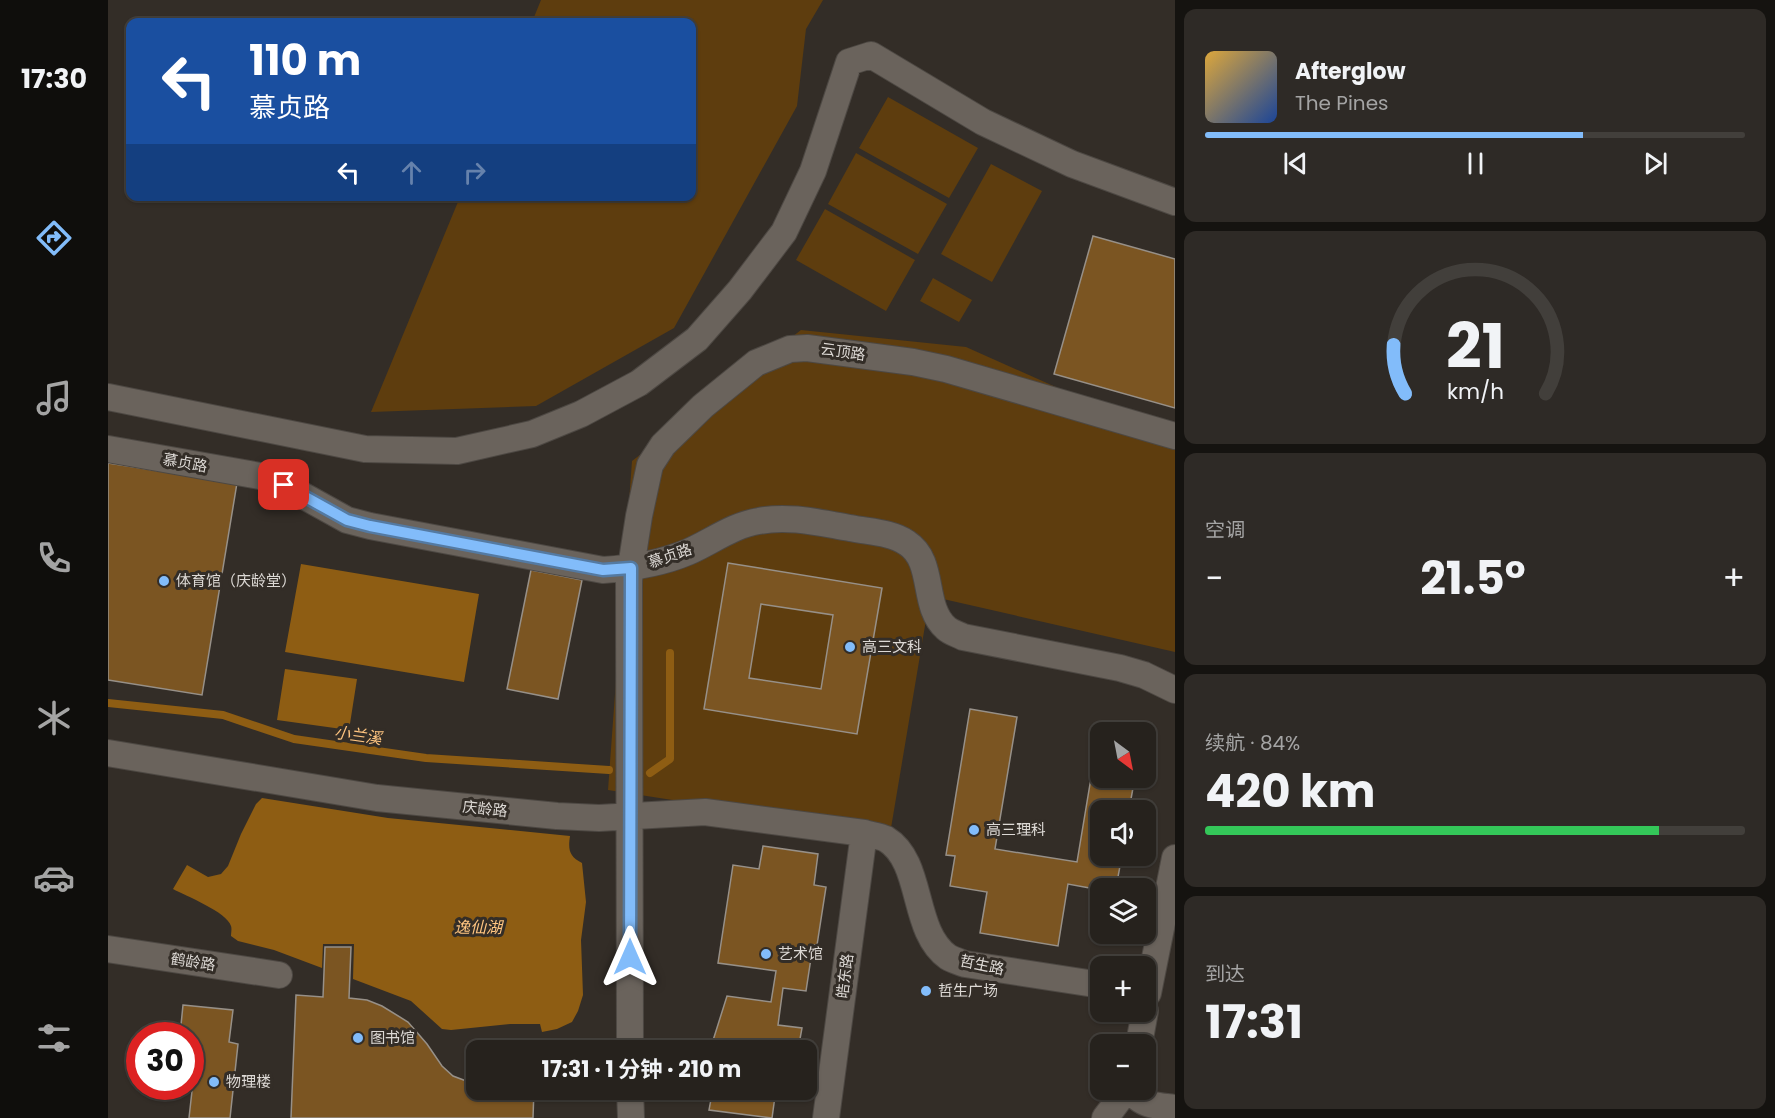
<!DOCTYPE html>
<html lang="zh">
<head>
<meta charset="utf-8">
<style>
  body { margin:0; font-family:Poppins,"Noto Sans SC",sans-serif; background:#2e2a26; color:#f1f3f6; height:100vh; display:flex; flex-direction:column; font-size:22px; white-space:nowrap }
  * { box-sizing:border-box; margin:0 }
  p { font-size:20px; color:#a4a4a4 }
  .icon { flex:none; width:33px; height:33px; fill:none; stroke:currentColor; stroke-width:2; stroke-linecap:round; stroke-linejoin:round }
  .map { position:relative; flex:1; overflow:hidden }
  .details { display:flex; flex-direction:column; gap:9px; padding:9px; background:#151310; width:600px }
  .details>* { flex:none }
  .guide { position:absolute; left:18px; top:18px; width:570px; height:183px; border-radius:12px; box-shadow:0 2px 4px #0004,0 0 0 2px #423f3b; background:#1a4fa0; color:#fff; overflow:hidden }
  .needle { width:39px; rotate:148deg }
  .controls { position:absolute; left:982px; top:722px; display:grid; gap:12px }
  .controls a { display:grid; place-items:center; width:66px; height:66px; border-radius:12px; background:#26221d; box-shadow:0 2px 4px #0004,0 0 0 2px #423f3b; font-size:30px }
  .speed { position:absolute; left:18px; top:1022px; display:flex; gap:12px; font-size:30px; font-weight:700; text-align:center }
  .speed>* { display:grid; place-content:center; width:78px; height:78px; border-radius:50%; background:#26221d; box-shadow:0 2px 4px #0004,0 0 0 2px #423f3b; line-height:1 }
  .speed .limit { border:9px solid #d22; background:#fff; color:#111 }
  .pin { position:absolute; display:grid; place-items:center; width:51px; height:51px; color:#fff; margin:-26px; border-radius:12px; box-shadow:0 3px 9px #0006 }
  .me { position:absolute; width:66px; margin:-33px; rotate:0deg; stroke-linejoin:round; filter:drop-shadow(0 0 4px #0008) }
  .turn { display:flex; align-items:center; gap:21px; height:126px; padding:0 24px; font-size:27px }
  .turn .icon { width:78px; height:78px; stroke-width:2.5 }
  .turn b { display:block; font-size:42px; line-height:51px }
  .lanes { display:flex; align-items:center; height:57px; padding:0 24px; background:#0003; justify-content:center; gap:30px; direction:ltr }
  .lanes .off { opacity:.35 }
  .big { font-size:45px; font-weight:700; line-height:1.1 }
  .details .tile { flex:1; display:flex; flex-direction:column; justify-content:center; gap:9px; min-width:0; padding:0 21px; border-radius:12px; background:#2e2a26 }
  .details .dial { align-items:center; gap:0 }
  .dial svg { height:156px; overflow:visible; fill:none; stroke:#423f3b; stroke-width:7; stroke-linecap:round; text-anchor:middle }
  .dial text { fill:#f1f3f6; stroke:none }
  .song { display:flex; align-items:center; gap:18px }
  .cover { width:72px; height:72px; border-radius:9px; background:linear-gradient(135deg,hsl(40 70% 55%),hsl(220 70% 35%)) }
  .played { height:6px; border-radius:3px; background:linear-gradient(90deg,#82bcfa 70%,#423f3b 70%) }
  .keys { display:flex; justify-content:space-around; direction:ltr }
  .heat { display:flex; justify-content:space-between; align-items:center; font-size:33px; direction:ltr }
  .charge { height:9px; border-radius:4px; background:linear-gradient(90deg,#34c759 84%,#423f3b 0) }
  .trip { position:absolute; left:358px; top:1040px; width:351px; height:60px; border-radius:12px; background:#26221d; box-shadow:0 2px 4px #0004,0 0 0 2px #423f3b; font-weight:700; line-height:60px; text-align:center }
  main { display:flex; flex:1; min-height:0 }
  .tab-bar { display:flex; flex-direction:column; width:108px; justify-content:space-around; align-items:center; background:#0f0e0c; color:#a4a4a4 }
  .tab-bar .icon { width:42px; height:42px }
  .tab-bar .current { color:#82bcfa }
  .tab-bar b { font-size:27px; color:#f1f3f6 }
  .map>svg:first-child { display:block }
</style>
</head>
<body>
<main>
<nav class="tab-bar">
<b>17:30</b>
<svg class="icon current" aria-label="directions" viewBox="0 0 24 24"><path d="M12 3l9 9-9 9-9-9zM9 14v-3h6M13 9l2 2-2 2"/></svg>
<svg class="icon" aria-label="music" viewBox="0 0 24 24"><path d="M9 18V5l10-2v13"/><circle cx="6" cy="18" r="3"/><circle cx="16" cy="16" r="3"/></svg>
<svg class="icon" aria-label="phone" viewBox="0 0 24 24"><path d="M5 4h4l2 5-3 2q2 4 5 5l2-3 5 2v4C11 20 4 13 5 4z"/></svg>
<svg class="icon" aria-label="climate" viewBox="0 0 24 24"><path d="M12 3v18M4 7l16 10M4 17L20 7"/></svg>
<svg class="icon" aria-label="car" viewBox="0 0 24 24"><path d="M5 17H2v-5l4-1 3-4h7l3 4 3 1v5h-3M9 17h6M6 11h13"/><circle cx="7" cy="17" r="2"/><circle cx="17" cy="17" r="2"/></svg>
<svg class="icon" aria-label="filters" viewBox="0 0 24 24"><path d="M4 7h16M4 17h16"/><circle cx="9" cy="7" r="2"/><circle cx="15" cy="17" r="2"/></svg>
</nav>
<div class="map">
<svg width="1067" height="1118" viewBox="0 0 1067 1118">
  <rect width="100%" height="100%" fill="#332d27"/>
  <path fill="#5e3d0e" d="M433 0H715L698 29 689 106 566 328 428 406 263 412 352 197 584 196V22H424Z
    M780 97 870 148 841 198 751 148Z
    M748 153 839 204 810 254 720 204Z
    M883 164 934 191 884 282 833 254Z
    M717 209 807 260 778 311 688 260Z
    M825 278 864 300 851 322 812 301Z
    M693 330 858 347 1067 440V652L822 596 782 834 500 790 524 461Z"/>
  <path fill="#8e5d13" d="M193 564 371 594 356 682 177 652Z
    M177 669 249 679 241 730 169 720Z
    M154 798 280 818 462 836C460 850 461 856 474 863L478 902 473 940 475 995 470 1011 464 1022 449 1029 434 1032 432 1024H402L343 1030 334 1029 303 1001 245 979 246 944H215L214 968 166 950 130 941 123 936C123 933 124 929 123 926 119 912 78 896 65 889L79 865 100 877 113 874 120 866 133 834 148 804Z"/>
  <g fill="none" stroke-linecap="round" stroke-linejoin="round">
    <path stroke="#8e5d13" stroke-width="8" d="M0 703 115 715 186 739 318 758 501 770
      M542 773 562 759V653"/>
  </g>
  <path fill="#7b5522" stroke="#979088" stroke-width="1.5" fill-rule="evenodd" d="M985 236 1067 259V408L946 374Z
    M0 463 129 483 94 695 0 680Z
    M620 563 774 588 749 734 596 709ZM653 604 725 615 713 689 641 678Z
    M423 570 474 580 450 699 399 689Z
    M862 709 909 717 887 849 969 862 990 736 993 737V777H1027L1021 810H993V855H1014L1008 888H993V890L960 884 950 946 872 933 879 892 842 886 847 856 838 855Z
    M655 846 710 854 706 885 718 887 709 945H705L698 991 675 988 670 1025 694 1028 690 1050H602L619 996 663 1002 668 971 610 963 625 865 651 869Z
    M217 947H243L241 998 259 1000 274 1006 300 1022 319 1044 334 1066 345 1076 369 1085V1089H426L425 1118H183L188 995 215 997Z
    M75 1005 125 1010 121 1042 130 1044 122 1118H81L89 1046 82 1045V1035H72Z
    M581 1089H668L664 1118 601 1110 604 1094 580 1091Z"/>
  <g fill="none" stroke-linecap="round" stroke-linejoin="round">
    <defs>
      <path id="minor" d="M0 397 257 449 349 451 424 434 473 414 531 383 589 339 632 290 676 232 705 171 741 62 763 55 875 122 964 164 1067 202
        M0 449 152 476 176 485 239 520 262 526 495 570C524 568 552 564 580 552 603 542 625 525 651 521 681 515 712 523 742 528 761 532 783 532 799 543 828 562 813 606 838 628 842 632 849 634 855 637L1012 668 1036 675 1067 690
        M0 753 269 798 449 816 491 818 597 812 756 833C763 835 772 836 778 839 816 862 803 931 840 957 845 960 852 962 857 964L993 985
        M0 949 171 975
        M1040 993 1067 858
        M1031 1044 1037 1011
        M522 1050 521 580 531 516 542 465 555 445 595 406 648 363 682 349 699 348 805 362 838 369 1067 436
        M522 1089 523 1118
        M1024 1089C1030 1106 1052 1106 1067 1108
        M718 1118 756 833
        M997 1118 1019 1089"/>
    </defs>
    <use href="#minor" stroke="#4d4843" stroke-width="28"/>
    <use href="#minor" stroke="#6a635c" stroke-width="26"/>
  </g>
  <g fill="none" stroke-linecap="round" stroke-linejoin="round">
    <defs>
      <path id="route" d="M176 485 239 520 262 526 495 570 523 568 522 957"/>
    </defs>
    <use href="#route" stroke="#547aa2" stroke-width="15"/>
    <use href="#route" stroke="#82bcfa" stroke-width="10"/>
  </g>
  <g fill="#82bcfa" stroke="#332d27" stroke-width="2">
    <circle cx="56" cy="581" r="6"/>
    <circle cx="742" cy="647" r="6"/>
    <circle cx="866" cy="830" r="6"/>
    <circle cx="658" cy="954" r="6"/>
    <circle cx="818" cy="991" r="6"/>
    <circle cx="250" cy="1038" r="6"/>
    <circle cx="106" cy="1082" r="6"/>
  </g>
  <g text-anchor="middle" stroke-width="6" stroke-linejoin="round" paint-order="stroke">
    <g font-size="15" fill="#ddd9d5" stroke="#332d27">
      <text transform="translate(735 352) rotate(8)" y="5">云顶路</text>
      <text transform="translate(77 463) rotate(10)" y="5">慕贞路</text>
      <text transform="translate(562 556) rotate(-19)" y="5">慕贞路</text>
      <text transform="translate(377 809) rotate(6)" y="5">庆龄路</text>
      <text transform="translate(85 962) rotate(9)" y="5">鹤龄路</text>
      <text transform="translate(874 965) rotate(12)" y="5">哲生路</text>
      <text transform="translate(737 976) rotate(-83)" y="5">皓东路</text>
    </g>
    <g font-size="15" fill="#ddd9d5" stroke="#332d27" text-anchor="start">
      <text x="68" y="586">体育馆（庆龄堂）</text>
      <text x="754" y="652">高三文科</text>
      <text x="878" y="835">高三理科</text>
      <text x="670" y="959">艺术馆</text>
      <text x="830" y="996">哲生广场</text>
      <text x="262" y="1043">图书馆</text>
      <text x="118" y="1087">物理楼</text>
    </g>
    <g font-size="16" font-style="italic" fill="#ffc581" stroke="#332d27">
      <text transform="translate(250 735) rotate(8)" y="6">小兰溪</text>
      <text x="370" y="933">逸仙湖</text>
    </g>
  </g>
</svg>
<div class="controls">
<a><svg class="needle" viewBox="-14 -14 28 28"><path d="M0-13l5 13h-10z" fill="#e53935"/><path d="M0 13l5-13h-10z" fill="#a4a4a4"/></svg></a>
<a><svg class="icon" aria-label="sound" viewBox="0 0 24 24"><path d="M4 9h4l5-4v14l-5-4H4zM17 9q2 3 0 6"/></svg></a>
<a><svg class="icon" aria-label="layers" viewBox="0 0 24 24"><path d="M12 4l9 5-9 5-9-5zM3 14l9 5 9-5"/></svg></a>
<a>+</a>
<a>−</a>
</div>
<div class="speed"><div class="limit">30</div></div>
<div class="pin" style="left:176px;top:485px;background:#d93025"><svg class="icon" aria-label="arrive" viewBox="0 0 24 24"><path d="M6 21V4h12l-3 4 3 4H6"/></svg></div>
<svg class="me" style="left:522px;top:957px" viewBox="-20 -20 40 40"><path d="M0-17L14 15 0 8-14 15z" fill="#82bcfa" stroke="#fff" stroke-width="4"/></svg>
<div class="trip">17:31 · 1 分钟 · 210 m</div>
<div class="guide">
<div class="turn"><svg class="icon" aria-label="left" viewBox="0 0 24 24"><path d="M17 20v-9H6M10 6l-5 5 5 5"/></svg><div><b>110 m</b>慕贞路</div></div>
<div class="lanes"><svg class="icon" aria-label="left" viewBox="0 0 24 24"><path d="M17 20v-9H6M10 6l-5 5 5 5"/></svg><svg class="icon off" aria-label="ahead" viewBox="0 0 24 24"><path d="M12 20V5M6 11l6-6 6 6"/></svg><svg class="icon off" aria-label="right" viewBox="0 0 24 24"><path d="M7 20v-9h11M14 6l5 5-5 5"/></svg></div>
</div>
</div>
<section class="details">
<div class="tile">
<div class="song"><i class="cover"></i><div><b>Afterglow</b><p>The Pines</p></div></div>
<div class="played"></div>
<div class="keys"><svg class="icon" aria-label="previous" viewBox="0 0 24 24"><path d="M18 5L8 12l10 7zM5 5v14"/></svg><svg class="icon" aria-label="pause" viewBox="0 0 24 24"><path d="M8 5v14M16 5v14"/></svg><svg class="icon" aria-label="next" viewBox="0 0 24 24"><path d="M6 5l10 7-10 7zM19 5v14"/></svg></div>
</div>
<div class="tile dial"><svg viewBox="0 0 100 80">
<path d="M14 69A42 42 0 1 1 86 69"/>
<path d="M14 69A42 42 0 0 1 8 44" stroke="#82bcfa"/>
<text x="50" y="56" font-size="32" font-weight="700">21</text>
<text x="50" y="72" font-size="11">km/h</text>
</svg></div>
<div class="tile"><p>空调</p>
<div class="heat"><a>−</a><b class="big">21.5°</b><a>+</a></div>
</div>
<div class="tile"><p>续航 · 84%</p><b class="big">420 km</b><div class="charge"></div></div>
<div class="tile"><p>到达</p><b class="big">17:31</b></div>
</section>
</main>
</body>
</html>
